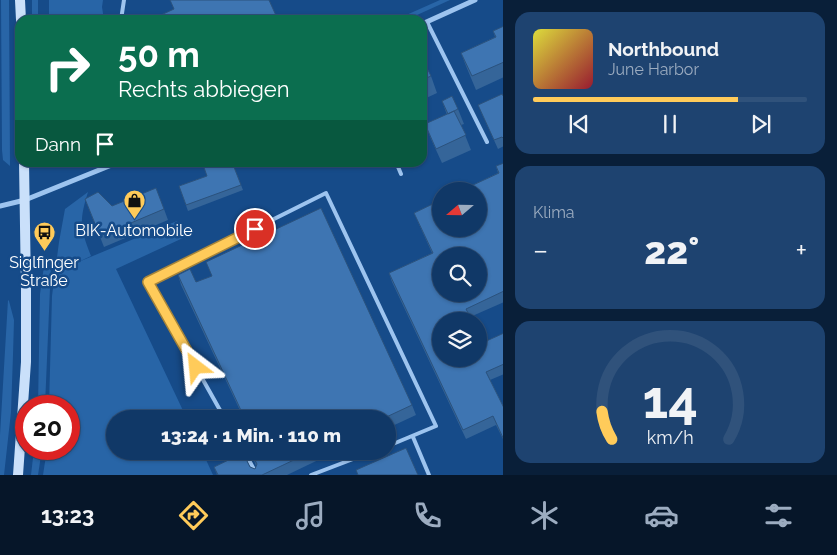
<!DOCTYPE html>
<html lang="de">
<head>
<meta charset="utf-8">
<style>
  body { margin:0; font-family:Raleway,sans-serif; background:#1e4370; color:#f1f3f6; height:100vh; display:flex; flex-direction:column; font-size:19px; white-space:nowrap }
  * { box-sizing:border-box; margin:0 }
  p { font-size:16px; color:#9cacc0 }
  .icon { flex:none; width:28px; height:28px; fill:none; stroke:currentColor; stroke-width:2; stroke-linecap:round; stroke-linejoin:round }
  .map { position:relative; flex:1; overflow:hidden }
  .sheet { display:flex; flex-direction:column; gap:12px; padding:12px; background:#091f39; width:334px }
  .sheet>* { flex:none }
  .top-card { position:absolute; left:15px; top:15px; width:412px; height:152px; border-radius:15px; box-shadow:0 1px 4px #0004,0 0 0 1px #30527b; background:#0b6e4f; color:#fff; overflow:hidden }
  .needle { width:32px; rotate:250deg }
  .tools { position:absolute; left:432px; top:182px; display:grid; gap:10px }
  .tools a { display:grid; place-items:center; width:55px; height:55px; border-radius:50%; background:#103867; box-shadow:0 1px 4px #0004,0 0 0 1px #30527b; font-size:25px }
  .speed { position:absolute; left:15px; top:395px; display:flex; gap:10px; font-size:25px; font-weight:700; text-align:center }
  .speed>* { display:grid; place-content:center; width:65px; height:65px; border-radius:50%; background:#103867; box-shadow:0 1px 4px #0004,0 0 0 1px #30527b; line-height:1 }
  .speed .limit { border:8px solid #d22; background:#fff; color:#111 }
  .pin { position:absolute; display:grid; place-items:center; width:42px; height:42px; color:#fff; margin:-21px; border:2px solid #fff; border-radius:50%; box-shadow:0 1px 5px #0007 }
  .me { position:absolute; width:55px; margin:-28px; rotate:331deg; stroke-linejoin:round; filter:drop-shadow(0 0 4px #0008) }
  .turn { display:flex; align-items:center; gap:18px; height:105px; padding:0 20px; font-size:22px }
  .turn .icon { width:65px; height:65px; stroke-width:2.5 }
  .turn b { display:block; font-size:35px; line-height:42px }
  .then { display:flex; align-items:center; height:48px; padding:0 20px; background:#0003; gap:10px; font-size:19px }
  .big { font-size:38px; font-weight:800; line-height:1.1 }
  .sheet .card { flex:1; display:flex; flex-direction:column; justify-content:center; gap:8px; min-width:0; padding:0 18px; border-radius:15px; background:#1e4370 }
  .sheet .dial { align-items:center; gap:0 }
  .dial svg { height:130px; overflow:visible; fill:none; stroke:#30527b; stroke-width:7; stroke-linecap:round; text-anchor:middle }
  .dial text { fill:#f1f3f6; stroke:none }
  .song { display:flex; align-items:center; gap:15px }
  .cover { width:60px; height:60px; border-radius:8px; background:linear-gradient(135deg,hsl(60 70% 55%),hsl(350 70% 35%)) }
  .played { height:5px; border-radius:2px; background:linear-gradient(90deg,#ffcb5a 75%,#30527b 75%) }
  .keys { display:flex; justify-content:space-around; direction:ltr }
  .heat { display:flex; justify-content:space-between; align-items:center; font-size:28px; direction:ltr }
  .trip { position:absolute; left:106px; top:410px; width:290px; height:50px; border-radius:25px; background:#103867; box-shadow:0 1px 4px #0004,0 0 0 1px #30527b; font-weight:800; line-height:50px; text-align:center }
  .tabs { display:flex; height:80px; justify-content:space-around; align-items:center; background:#061629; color:#9cacc0 }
  .tabs .icon { width:35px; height:35px }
  .tabs .active { color:#ffcb5a }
  .tabs b { font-size:22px; color:#f1f3f6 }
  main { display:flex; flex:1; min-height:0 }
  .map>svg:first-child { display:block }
</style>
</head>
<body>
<main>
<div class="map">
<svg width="504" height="475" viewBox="0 0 504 475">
  <rect width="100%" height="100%" fill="#164b89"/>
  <path fill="#2865a7" d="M1 0H9L10 166 3 160 2 150Z
    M32 0H38V20H32Z
    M49 0H103L102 7 104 20H49Z
    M440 0H450L406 20H395Z
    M88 192C79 221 80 228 91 256L76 263 177 221 183 238 116 269 187 419H115V451H202L213 475H43L47 449H69V406H49L52 296 59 242 65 209Z
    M45 259 48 260 51 264 45 406H38L40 294Z
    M8 300 9 301 14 320 13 355 11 412 4 475H0V435Z
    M34 449H42L38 475H31Z"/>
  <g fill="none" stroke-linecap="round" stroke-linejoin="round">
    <path stroke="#9dc4ef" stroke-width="4" d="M121 20 124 0
      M427 22 487 142
      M396 162 401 174
      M225 419 148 282 326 193 436 426 388 446
      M413 437 429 475
      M244 451 257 475
      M311 475 374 451"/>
    <path stroke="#9dc4ef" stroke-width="5" d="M422 24 475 0
      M0 206 25 200 119 162"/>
    <path stroke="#cae0fa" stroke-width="10" d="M20 0 21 20
      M18 475 26 362V289L24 162"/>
  </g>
  <path fill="#356599" d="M504 26V77L476 90 466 66 461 53 495 37 493 31Z
    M422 58 431 76 437 93 422 100Z
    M504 97V146L498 149 478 105Z
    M442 101 458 109 464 124 461 125 471 150 442 163 431 139 425 124 447 115Z
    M232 162 243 190 188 211 179 186 207 176Z
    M504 163V302L470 317 482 343 504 333V374L490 380 504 408V441L496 425 466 439 392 282 389 273 432 253 414 213 498 173 496 166Z
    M85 199 112 206 164 209 168 220 104 247Z
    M178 275 196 282 412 405 416 415 388 428V419H244L181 285Z
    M250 451H337L287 475H217L214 467H250L255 469 256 466Z"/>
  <path fill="#3e75b2" stroke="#2b527d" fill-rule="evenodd" d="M170 0H269L278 20H150L174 9Z
    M504 26V62L472 76 461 53 496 37 493 31Z
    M422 58 431 76 422 80Z
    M502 94 504 97V139L502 137 494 140 478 105Z
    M452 96 458 109 448 114 442 101Z
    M454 111 466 135 436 149 425 124Z
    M202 162H232L241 185 186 205 179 186 207 176Z
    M504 163V291L466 309 472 321H441V359H479V336L482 343 504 333V364L486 372 504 408V440L493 416 463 430 389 273 433 253 414 213 441 200V229H479V191H460L499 173 496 166ZM441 256H479V294H441Z
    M156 188 164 209 100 236 85 199 98 192 112 206Z
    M321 208 412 405 382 419H245L178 275 190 269 196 282 212 276 206 262Z
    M406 448 418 475H358L356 470Z
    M250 451H313L262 475H218L214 467 243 453 250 467 255 469 257 464Z"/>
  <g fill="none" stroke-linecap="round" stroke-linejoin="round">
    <defs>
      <path id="route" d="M196 367 148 282 255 229"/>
    </defs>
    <use href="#route" stroke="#a6843a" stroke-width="12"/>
    <use href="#route" stroke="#ffcb5a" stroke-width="9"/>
  </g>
  <defs>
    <symbol id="shop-pin" viewBox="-11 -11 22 30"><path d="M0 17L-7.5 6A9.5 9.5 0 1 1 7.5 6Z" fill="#ffcb5a" stroke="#164b89"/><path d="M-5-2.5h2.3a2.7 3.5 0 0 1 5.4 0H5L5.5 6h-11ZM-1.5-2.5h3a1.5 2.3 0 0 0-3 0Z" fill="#111"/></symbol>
    <symbol id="bus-pin" viewBox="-11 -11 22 30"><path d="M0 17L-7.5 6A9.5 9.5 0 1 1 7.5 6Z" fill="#ffcb5a" stroke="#164b89"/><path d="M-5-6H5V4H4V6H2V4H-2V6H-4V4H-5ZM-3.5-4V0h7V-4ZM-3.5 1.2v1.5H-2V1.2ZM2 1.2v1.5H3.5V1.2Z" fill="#111"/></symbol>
  </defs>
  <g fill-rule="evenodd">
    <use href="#shop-pin" x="122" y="188" width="25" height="34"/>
    <use href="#bus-pin" x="32" y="220" width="25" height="34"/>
  </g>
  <g text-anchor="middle" stroke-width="5" stroke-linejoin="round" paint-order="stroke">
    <g font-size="16" fill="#fff" stroke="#164b89">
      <text x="134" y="236">BIK-Automobile</text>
      <text x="44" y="268">Siglfinger<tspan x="44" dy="18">Straße</tspan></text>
    </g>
  </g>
</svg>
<div class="tools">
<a><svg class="needle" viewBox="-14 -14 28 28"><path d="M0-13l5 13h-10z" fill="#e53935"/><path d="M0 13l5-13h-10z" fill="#9cacc0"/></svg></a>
<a><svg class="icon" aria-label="search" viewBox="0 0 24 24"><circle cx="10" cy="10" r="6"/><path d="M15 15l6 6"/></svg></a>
<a><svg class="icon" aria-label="layers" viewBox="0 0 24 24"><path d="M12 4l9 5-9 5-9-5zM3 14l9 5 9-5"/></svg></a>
</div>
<div class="speed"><div class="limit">20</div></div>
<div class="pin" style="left:255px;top:229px;background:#d93025"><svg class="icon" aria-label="arrive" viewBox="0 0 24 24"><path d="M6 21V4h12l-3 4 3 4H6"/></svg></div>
<svg class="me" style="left:196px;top:367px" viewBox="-20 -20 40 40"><path d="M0-17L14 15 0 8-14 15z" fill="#ffcb5a" stroke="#fff" stroke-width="4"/></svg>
<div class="trip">13:24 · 1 Min. · 110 m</div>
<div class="top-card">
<div class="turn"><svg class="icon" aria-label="right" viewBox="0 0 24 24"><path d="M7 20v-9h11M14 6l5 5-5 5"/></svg><div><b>50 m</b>Rechts abbiegen</div></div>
<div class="then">Dann<svg class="icon" aria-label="arrive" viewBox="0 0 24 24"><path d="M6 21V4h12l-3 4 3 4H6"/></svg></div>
</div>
</div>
<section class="sheet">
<div class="card">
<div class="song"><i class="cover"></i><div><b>Northbound</b><p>June Harbor</p></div></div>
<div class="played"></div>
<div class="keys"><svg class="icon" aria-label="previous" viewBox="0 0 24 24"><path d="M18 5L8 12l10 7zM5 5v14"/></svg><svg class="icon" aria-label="pause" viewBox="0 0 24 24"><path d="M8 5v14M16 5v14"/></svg><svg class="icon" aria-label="next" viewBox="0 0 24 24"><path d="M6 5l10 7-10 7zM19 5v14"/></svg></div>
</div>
<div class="card"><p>Klima</p>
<div class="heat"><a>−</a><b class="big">22°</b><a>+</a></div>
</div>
<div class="card dial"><svg viewBox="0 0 100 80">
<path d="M14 69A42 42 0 1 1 86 69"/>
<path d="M14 69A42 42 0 0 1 8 52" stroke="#ffcb5a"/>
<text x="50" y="56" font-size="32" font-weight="700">14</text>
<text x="50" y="72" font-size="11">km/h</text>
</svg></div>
</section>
</main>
<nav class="tabs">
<b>13:23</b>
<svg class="icon active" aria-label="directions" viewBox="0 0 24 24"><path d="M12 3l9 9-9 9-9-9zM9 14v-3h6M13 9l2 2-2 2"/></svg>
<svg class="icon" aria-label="music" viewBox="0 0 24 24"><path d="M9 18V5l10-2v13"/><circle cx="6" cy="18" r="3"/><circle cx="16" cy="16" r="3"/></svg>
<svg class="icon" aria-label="phone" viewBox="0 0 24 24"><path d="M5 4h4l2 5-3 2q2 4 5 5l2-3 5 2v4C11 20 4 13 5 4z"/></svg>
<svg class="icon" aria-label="climate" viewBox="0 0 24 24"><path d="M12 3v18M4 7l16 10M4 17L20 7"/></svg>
<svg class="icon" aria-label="car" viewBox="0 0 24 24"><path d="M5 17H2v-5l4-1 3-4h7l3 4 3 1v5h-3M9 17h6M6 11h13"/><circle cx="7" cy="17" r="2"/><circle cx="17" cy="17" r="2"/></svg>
<svg class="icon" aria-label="filters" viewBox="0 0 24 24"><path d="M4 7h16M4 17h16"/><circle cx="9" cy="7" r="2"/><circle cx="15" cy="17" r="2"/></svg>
</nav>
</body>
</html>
